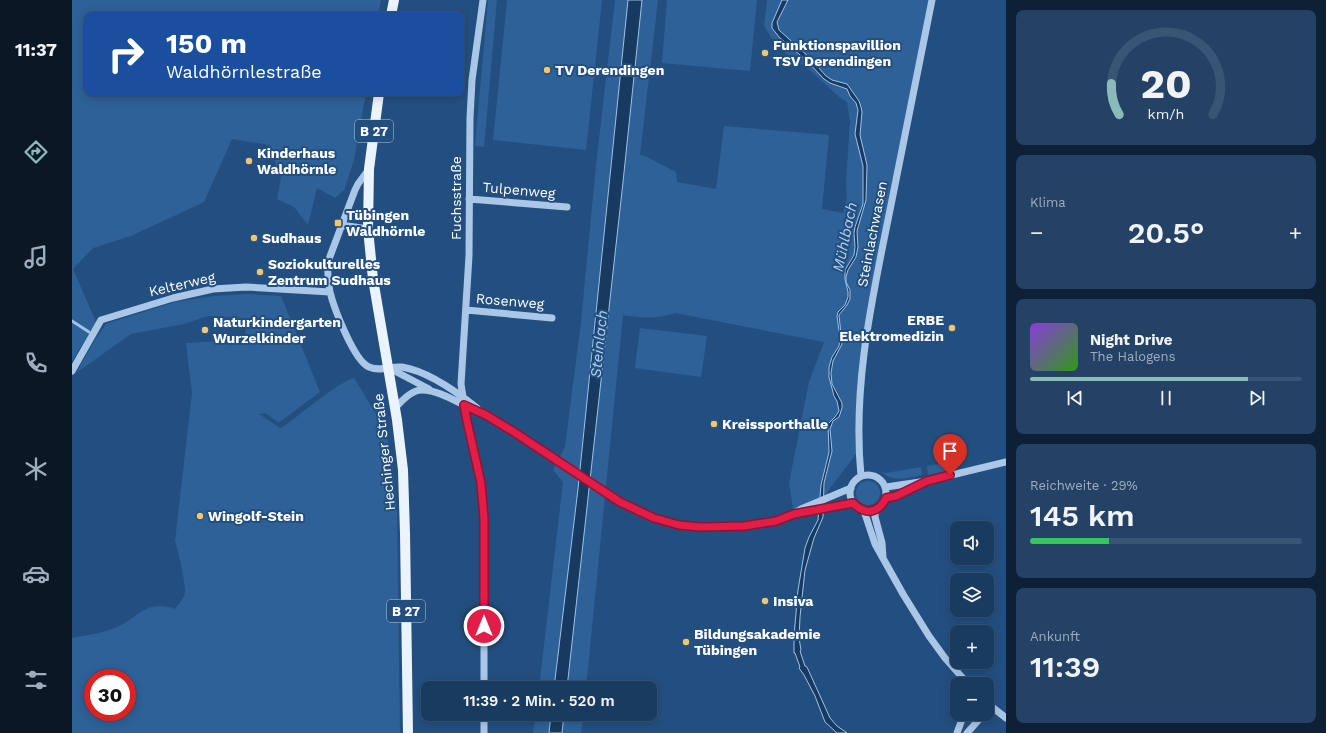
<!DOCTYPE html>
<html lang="de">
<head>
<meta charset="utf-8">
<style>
  body { margin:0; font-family:"Work Sans",sans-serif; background:#234266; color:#f1f3f6; height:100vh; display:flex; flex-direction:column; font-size:15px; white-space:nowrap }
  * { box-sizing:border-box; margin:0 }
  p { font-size:13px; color:#9fadbd }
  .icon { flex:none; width:22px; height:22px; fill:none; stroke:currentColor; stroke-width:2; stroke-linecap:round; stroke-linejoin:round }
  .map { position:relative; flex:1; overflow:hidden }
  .sheet { display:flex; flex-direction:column; gap:10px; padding:10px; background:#0e2035; width:320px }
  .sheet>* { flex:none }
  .hud { position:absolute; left:12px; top:12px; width:380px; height:84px; border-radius:8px; box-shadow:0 2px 10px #0003,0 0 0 1px #385575; background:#1a4fa0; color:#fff; overflow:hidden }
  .tools { position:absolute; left:878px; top:521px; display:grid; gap:8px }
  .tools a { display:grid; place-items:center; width:44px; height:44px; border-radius:8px; background:#1a3b60; box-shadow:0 2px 10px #0003,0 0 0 1px #385575; font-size:20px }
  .speed { position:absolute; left:12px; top:669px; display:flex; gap:8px; font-size:20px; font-weight:700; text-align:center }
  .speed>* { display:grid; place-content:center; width:52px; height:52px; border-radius:50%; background:#1a3b60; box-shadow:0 2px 10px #0003,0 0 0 1px #385575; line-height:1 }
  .speed .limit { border:6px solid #d22; background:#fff; color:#111 }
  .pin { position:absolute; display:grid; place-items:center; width:34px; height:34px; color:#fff; margin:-41px -17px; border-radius:50% 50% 50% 0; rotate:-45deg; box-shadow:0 0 4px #0007 }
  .pin .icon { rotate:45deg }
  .me { position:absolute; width:44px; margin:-22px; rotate:0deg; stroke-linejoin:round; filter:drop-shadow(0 0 3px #0008) }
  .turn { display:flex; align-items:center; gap:14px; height:84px; padding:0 16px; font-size:18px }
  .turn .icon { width:52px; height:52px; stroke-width:2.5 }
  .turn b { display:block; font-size:28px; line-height:34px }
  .big { font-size:30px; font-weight:600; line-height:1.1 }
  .sheet .tile { flex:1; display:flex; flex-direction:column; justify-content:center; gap:6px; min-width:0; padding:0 14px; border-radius:8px; background:#234266 }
  .sheet .dial { align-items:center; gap:0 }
  .dial svg { height:104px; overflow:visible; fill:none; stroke:#385575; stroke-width:7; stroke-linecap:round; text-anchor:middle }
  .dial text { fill:#f1f3f6; stroke:none }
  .song { display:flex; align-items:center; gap:12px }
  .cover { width:48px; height:48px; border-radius:6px; background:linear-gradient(135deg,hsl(270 70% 55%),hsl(110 70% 35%)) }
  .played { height:4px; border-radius:2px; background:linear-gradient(90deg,#8bbbb9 80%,#385575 80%) }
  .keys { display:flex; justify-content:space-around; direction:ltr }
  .heat { display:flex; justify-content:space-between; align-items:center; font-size:22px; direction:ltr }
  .charge { height:6px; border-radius:3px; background:linear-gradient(90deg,#34c759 29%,#385575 0) }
  .trip { position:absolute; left:349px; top:681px; width:236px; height:40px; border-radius:8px; background:#1a3b60; box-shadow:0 2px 10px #0003,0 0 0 1px #385575; font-weight:600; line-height:40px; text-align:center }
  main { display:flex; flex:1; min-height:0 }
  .menu { display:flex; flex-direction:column; width:72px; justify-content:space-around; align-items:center; background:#0a1826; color:#9fadbd }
  .menu .icon { width:28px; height:28px }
  .menu .selected { color:#8bbbb9 }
  .menu b { font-size:18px; color:#f1f3f6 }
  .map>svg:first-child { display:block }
</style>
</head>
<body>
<main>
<nav class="menu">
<b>11:37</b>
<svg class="icon selected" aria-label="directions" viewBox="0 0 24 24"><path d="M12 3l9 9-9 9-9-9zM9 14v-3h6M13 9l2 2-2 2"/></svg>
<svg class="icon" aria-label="music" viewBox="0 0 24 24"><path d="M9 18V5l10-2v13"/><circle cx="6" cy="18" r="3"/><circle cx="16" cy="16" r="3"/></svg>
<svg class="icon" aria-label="phone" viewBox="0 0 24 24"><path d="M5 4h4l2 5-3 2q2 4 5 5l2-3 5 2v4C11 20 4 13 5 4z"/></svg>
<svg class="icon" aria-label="climate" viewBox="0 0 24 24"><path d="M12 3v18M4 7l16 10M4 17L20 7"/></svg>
<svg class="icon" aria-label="car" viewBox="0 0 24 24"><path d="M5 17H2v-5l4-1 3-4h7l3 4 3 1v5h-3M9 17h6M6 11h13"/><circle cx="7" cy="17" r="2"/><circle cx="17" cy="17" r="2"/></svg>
<svg class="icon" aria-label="filters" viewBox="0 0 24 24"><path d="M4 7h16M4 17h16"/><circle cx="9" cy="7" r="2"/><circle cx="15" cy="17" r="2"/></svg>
</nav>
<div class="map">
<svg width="934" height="733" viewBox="0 0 934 733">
  <rect width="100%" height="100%" fill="#234f80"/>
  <path fill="#2e6198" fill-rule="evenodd" d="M0 0H309L306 15H15V93H294L282 160 272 190 263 198 245 188 236 225 222 207 205 199 209 178 197 145 160 139 132 202 59 236 21 248 1 269 24 322 0 361Z
    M416 0H425L412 147 403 146Z
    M435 0H530L514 150 421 140Z
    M543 0H586L568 155 573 156 604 172 605 182 644 189 652 126 757 135 750 209 771 213 775 198 774 183 778 122 775 102 767 97 739 71 706 48 692 26 695 0H860L798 311 787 450 756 491 754 497V505L722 514 717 483 737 382 752 342 603 313C585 319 569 318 551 315L514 688H467L491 482 481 470 493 447 509 322 524 165Z
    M595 0H685L678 71 590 63Z
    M175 294 209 296 248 392 209 421 206 422 193 413 187 414 208 428 211 427C232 412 259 387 282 378L313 429 317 445 321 471 325 509 328 733H0V638C13 635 27 634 40 629 65 621 72 598 103 609 107 604 112 599 113 592 114 585 106 550 103 541L120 393 114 343 147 341 171 343 174 328 169 318 136 316 112 324 59 334 4 373 23 340 34 324 103 302 143 296ZM21 678H55V712H21Z
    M568 328 635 336 629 377 563 368Z
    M876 463V468L874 471 856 475 855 466Z
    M849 467 850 475C833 478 824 483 809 472L814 473Z
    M784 493a12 12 0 1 1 24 0a12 12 0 1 1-24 0Z
    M464 714H512L509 733H461Z"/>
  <path fill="#183a60" stroke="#9ec3e8" d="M556 0H570L551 182 495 688H482L506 489Z
    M710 0H716L705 22 707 30 738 58 754 76 760 80 775 84 787 101 789 107 790 112 788 135 795 165 794 200 785 231 786 247 784 257 776 270 774 277V282L778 290V299L775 305 767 315 770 344 761 361 759 373 760 384 770 403V408L767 417 761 421 758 429 760 451 752 483 751 517 742 538 733 570 728 617 727 638 729 650 728 651 733 666 735 667 758 718 765 726 775 733H765L753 722 743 696 732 675 727 668 728 667 723 653H722V636L726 590 733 548 737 537 746 520 749 485 757 452 756 424 763 417 767 411 765 401 762 396 757 377V367L760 357 767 346 768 338 765 316 766 312 773 305 776 297V292L773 279V270L782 255 783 247 782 233 783 227 791 204V166L783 134 786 110 784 103 778 96 775 89 758 83 752 79 735 61 707 37 700 28V23Z
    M479 714H492L490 733H477Z"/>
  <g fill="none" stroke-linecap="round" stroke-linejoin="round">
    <path stroke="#9ec3e8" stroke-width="3" d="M0 321 17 332"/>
    <path stroke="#aac7e7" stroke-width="7" d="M411 0 400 80 398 118 397 256 389 384 395 421 409 483 412 518V688
      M297 169 286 184 283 190 257 259C255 269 256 282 258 292 262 308 282 361 297 367 308 372 319 366 330 367 355 371 385 392 405 408
      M397 199 495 207
      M269 225 296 229
      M394 310 480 318
      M317 368 357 389
      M0 371 29 320 101 298 141 289 174 287 258 292
      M323 408C330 401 339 390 350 390 366 390 383 401 398 408 438 426 474 453 511 477 542 498 569 516 605 524 622 528 640 527 657 527 681 526 709 523 729 509L779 488
      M778 493a18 18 0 1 1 36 0a18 18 0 1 1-36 0Z
      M789 476C780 384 801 295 819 205 833 137 846 68 860 0
      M814 487 855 481 934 462
      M814 498 824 496 851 483
      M803 510V517L810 543 811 557
      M792 511 803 544 831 594 857 636 873 658 896 684
      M726 513 781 503
      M915 703 934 718
      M412 714V733
      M885 733 892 714
      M895 733 912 714"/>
    <path stroke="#ebf3fd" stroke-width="10" d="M319 15 322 0
      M307 93 297 169 296 229 301 279 325 420 331 470 333 533 336 733"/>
  </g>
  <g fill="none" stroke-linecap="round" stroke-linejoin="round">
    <defs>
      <path id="route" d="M412 626V518L409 483 395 421 392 405 414 415 442 432 548 502 582 518 607 525 629 527 672 526 704 521 722 514 781 503C793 515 806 514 814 498L824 496 855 481 878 475"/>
    </defs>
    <use href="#route" stroke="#92132f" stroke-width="10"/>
    <use href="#route" stroke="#e11d48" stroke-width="7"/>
  </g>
  <g fill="#f2c66d" stroke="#234f80" stroke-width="1.5">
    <circle cx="693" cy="53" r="4"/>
    <circle cx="475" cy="70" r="4"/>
    <circle cx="177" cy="161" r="4"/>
    <rect x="262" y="219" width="8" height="8" rx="2"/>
    <circle cx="182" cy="238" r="4"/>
    <circle cx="188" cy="272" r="4"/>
    <circle cx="880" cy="328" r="4"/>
    <circle cx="133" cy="330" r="4"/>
    <circle cx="642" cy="424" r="4"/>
    <circle cx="128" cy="516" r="4"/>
    <circle cx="693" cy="601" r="4"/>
    <circle cx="614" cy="642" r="4"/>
  </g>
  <g text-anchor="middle" stroke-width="4" stroke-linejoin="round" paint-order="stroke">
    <g fill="#234f80" stroke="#bdcad9" stroke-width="1">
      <rect x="283" y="120" width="38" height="22" rx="3"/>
      <rect x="315" y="600" width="38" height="22" rx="3"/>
    </g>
    <g font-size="13" font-weight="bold" fill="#fff">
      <text x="302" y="136">B 27</text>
      <text x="334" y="616">B 27</text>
    </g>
    <g font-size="14" font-weight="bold" fill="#fff" stroke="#234f80" text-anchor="start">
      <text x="701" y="50">Funktionspavillion<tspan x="701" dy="16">TSV Derendingen</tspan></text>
      <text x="483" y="75">TV Derendingen</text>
      <text x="185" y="158">Kinderhaus<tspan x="185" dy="16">Waldhörnle</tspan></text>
      <text x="274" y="220">Tübingen<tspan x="274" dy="16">Waldhörnle</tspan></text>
      <text x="190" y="243">Sudhaus</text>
      <text x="196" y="269">Soziokulturelles<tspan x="196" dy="16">Zentrum Sudhaus</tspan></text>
      <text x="872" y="325" text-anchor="end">ERBE<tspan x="872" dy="16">Elektromedizin</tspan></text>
      <text x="141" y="327">Naturkindergarten<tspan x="141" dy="16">Wurzelkinder</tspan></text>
      <text x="650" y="429">Kreissporthalle</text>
      <text x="136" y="521">Wingolf-Stein</text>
      <text x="701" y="606">Insiva</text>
      <text x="622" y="639">Bildungsakademie<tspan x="622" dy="16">Tübingen</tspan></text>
    </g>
    <g font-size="14" fill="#fff" stroke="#234f80">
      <text transform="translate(447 190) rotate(5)" y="5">Tulpenweg</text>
      <text transform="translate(384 198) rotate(-90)" y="5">Fuchsstraße</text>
      <text transform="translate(800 234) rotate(-79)" y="5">Steinlachwasen</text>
      <text transform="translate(110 284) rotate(-13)" y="5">Kelterweg</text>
      <text transform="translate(438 301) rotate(5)" y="5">Rosenweg</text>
      <text transform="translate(312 452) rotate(-96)" y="5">Hechinger Straße</text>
    </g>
    <g font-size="15" font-style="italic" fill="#b5d1ee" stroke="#234f80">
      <text transform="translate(773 237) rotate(-78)" y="5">Mühlbach</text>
      <text transform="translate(527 344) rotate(-84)" y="5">Steinlach</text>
    </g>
  </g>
</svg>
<div class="tools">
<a><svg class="icon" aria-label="sound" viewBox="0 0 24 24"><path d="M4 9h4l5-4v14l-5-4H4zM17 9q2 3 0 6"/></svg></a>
<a><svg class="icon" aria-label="layers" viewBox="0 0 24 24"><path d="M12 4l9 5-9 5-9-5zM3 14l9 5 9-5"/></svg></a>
<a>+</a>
<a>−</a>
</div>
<div class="speed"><div class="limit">30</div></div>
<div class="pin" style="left:878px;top:475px;background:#d93025"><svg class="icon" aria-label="arrive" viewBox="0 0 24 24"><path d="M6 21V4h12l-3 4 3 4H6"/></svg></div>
<svg class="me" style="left:412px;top:626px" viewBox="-20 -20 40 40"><circle r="17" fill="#e11d48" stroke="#fff" stroke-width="3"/><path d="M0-11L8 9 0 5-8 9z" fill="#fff"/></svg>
<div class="trip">11:39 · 2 Min. · 520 m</div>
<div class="hud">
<div class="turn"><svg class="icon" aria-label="right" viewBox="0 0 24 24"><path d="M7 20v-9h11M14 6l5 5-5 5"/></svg><div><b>150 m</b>Waldhörnlestraße</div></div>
</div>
</div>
<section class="sheet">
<div class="tile dial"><svg viewBox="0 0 100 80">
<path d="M14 69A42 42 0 1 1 86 69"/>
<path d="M14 69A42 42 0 0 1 8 45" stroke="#8bbbb9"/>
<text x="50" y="56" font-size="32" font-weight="700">20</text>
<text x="50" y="72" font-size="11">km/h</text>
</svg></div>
<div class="tile"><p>Klima</p>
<div class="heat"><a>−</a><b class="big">20.5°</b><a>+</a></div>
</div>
<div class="tile">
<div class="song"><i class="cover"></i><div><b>Night Drive</b><p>The Halogens</p></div></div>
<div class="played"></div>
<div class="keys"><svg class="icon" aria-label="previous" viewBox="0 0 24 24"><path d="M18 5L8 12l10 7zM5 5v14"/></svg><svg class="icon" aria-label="pause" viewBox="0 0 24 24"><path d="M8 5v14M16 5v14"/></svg><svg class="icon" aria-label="next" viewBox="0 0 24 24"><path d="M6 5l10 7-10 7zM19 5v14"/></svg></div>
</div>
<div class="tile"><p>Reichweite · 29%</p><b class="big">145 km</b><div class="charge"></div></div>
<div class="tile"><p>Ankunft</p><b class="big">11:39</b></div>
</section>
</main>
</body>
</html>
